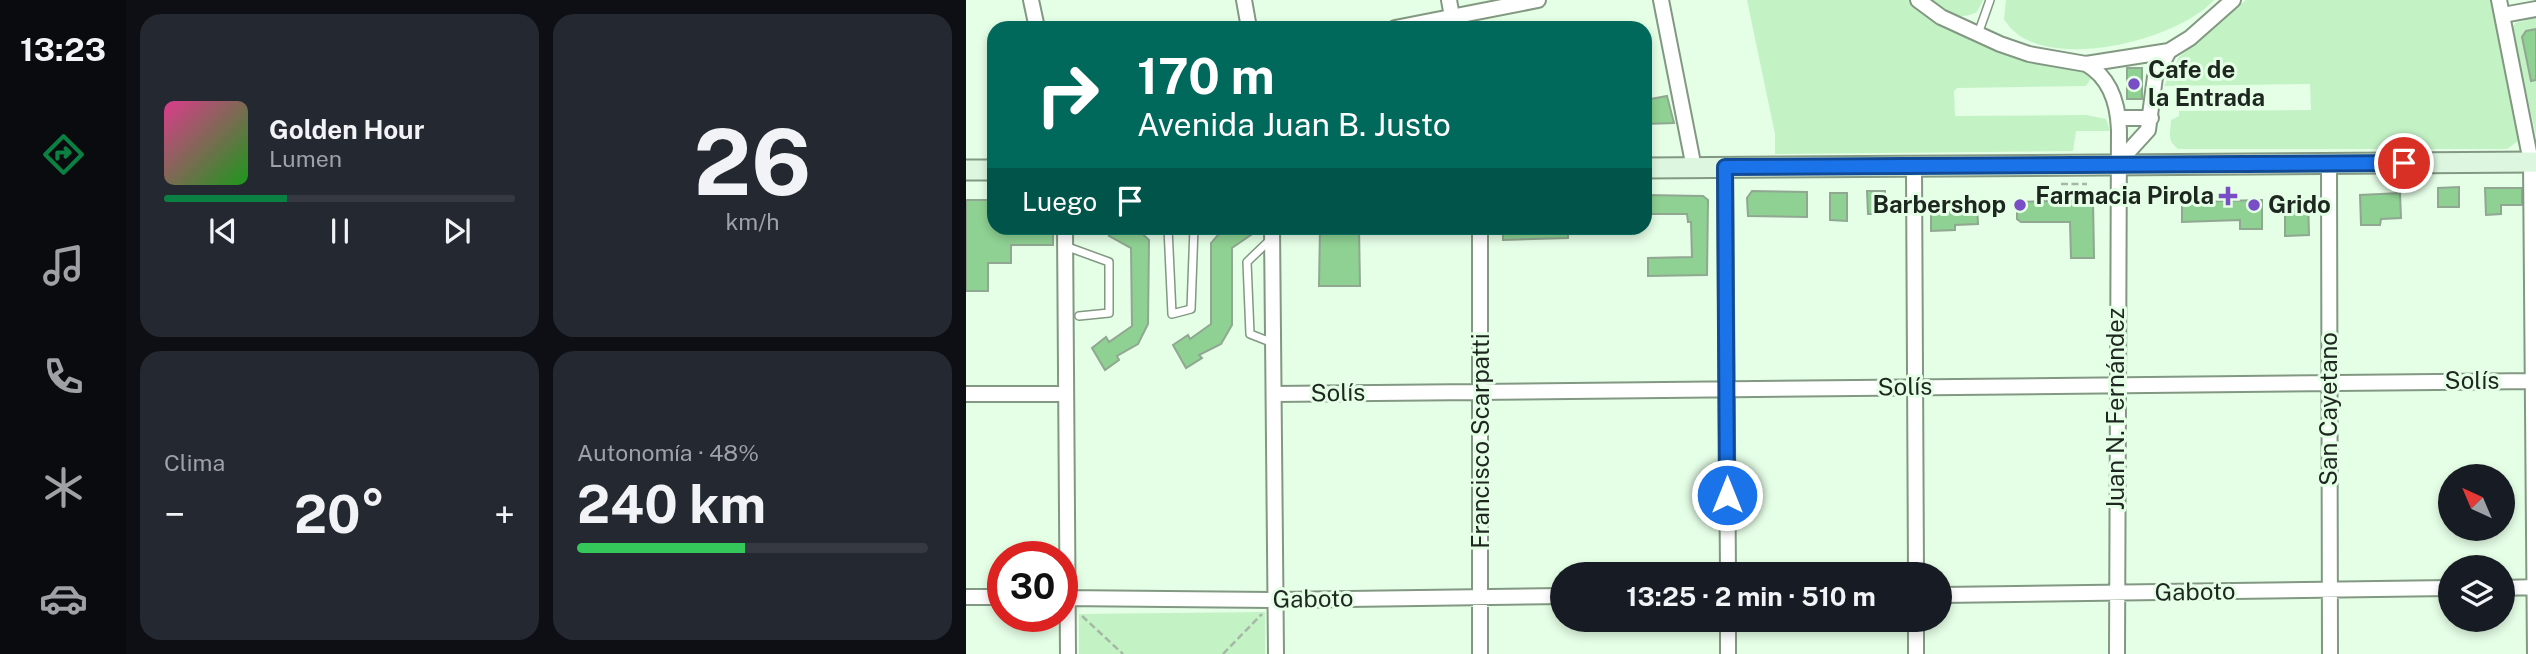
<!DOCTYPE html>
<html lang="es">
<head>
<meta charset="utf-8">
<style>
  body { margin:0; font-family:"Public Sans",sans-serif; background:#242831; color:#f1f3f6; height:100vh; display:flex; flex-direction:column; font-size:26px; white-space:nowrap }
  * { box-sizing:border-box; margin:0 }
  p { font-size:23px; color:#9ea1a6 }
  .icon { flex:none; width:38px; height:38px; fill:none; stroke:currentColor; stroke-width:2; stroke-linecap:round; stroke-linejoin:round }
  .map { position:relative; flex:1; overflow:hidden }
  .details { display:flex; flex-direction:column; gap:14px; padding:14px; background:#0d0f14; width:840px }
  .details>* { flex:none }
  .hud { position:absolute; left:21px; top:21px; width:665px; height:214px; border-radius:21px; box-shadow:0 4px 10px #0003; background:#00695c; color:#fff; overflow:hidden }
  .needle { width:46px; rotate:316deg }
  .buttons { position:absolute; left:1472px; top:464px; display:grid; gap:14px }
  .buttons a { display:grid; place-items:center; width:77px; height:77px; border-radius:50%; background:#171b24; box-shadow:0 4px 10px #0003; font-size:35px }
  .speed { position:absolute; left:21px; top:541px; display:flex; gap:14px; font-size:35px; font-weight:700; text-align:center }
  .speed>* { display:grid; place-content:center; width:91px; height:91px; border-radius:50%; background:#171b24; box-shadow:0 4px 10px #0003; line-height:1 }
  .speed .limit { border:10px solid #d22; background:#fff; color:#111 }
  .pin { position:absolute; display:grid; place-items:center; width:60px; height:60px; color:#fff; margin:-30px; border:4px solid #fff; border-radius:50%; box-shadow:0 2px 7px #0007 }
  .me { position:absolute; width:77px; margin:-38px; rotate:0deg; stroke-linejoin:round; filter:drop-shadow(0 0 5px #0008) }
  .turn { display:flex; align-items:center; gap:24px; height:147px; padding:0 35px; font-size:32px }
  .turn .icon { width:91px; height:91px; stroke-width:2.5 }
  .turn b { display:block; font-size:49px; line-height:60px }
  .then { display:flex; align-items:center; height:66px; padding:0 35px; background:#0003; gap:14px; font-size:26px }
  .big { font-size:52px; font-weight:700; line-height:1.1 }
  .details .card { flex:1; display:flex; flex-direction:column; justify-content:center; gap:10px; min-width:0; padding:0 24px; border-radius:21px; background:#242831 }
  .details .dial { align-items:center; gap:0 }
  .dial b { font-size:91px; line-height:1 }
  .song { display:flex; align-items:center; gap:21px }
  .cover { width:84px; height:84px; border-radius:10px; background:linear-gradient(135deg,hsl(330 70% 55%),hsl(120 70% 35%)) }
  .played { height:7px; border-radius:4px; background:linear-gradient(90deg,#0b8043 35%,#363941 35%) }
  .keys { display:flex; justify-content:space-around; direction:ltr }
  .heat { display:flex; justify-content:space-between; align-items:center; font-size:38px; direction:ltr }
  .charge { height:10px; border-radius:5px; background:linear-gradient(90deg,#34c759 48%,#363941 0) }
  .details .tiles { flex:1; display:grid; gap:14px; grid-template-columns:repeat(2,1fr) }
  .trip { position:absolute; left:584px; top:562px; width:402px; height:70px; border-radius:35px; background:#171b24; box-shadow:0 4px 10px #0003; font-weight:700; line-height:70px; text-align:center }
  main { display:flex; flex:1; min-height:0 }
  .dock { display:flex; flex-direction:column; width:126px; justify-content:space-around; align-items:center; background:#090b0e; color:#9ea1a6 }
  .dock .icon { width:49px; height:49px }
  .dock .current { color:#0b8043 }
  .dock b { font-size:32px; color:#f1f3f6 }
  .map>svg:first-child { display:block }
</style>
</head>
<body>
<main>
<nav class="dock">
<b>13:23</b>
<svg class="icon current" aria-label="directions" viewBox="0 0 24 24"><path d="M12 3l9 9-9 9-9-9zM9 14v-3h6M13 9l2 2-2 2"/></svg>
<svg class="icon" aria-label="music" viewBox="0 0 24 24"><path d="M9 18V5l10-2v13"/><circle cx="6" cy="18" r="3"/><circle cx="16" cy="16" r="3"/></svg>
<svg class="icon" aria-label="phone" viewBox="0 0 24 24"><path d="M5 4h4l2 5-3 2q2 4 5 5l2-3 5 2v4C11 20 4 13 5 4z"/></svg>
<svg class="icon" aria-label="climate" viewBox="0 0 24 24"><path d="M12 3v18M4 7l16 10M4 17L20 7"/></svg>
<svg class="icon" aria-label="car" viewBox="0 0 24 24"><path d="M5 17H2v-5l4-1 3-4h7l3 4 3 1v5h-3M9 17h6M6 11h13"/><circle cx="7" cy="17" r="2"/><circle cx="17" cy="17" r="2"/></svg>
</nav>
<section class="details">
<div class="tiles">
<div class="card">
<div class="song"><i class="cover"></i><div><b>Golden Hour</b><p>Lumen</p></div></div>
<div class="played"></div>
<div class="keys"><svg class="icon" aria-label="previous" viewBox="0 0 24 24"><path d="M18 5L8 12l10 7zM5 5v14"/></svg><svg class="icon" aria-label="pause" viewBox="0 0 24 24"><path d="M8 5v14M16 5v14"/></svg><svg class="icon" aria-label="next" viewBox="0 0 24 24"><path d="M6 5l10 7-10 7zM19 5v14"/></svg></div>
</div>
<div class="card dial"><b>26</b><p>km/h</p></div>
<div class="card"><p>Clima</p>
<div class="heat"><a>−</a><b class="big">20°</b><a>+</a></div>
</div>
<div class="card"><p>Autonomía · 48%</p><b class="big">240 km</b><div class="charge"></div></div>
</div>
</section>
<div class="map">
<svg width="1570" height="654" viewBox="0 0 1570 654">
  <rect width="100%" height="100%" fill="#e5fee6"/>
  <path fill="#c3f2c5" d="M781 0H942L978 27 1032 52 1113 70 1125 78 1120 86 991 88 988 91 989 116 1120 115 1140 119 1144 131H1110L1107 151 809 154V134Z
    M962 0H1017L1011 12C992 22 978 11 962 0Z
    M1040 0H1248C1212 41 1071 77 1038 19Z
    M1280 0H1525L1552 141 1541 149H1212C1200 140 1205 132 1205 120L1213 116V111L1345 110 1344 84 1198 86 1213 57Z
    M1570 18V29L1560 31 1556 37 1570 65V135L1546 30 1549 23Z
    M299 612V654H113V614Z"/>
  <path fill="#8fd193" stroke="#90a791" stroke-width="2" d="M1570 29V80L1565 81 1556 37 1560 31Z
    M1161 68H1176V99H1161Z
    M701 96 708 123 679 124V100Z
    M1493 187V207H1472V188Z
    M1519 188H1556V205H1535V214L1520 215Z
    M786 191 841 192V217L782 216 781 198Z
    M901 191H919V214H902Z
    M864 193H881V221L864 220Z
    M1434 193 1435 218 1415 219 1414 225H1395L1394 195Z
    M679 195 737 196 742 200 741 275 682 276V258L726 257 725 222H722L721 214H679Z
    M1342 199 1343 235 1319 236V200Z
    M0 200H28V228H87V245H45V263H22V291H0Z
    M1127 200 1128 258H1105L1104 222H1055L1051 219V202Z
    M1296 200V229H1274V220L1216 222V202Z
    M972 204H1011L1012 224 989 225V230L965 231V210Z
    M148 228H170L183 240 182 324 172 344 151 356 153 360 139 370 126 348 140 337 143 342 166 326 165 248 143 236Z
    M258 228H295L266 248V325L255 344 233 355 236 358 220 368 207 345 222 335 224 339 245 324V243Z
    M354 228H393L394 286H353Z
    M537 228H602V238L537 240Z"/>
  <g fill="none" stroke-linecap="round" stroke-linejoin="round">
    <defs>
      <path id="service" d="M1012 34 1024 0
        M202 228 206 314 225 309 228 228
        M306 238 281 262 284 334 307 343
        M99 246 143 262V313L113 316"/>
      <path id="minor" d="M65 0 71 28
        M278 0 283 28
        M483 0 488 28
        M695 0 728 168
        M952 0 975 17 1034 44 1063 54 1120 64 1203 51 1224 38 1267 0
        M1533 0 1565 162 1569 654
        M1537 15 1570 9
        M429 28 572 0
        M1120 64C1145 78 1152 104 1153 130L1151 654
        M1153 118H1185
        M1363 163 1364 654
        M1151 164 1182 130 1189 77 1203 51
        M948 166 950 574
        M759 167 762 574
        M99 228 102 654
        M306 228 310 654
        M514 228V654
        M0 394H100
        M308 394 1570 381
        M1536 588 1570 587
        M975 595 1484 588
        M0 597H37
        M96 598 310 600 597 596
        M762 620V654
        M950 620V654"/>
      <path id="secondary" d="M679 168 1570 162
        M0 170H28"/>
    </defs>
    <use href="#service" stroke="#829882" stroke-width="10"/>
    <use href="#minor" stroke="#829882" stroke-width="18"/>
    <use href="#secondary" stroke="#829882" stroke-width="23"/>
    <path stroke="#a4b8a5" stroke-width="2.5" stroke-dasharray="7 3.5" stroke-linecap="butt" d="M1095 184H1121
      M116 616 157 654
      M257 654 296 614"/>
    <use href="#service" stroke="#fff" stroke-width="7"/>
    <use href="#minor" stroke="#fff" stroke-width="14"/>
    <use href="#secondary" stroke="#dcf6df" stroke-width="19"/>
  </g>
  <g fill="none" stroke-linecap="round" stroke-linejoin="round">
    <defs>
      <path id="route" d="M761 495 759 167 1438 163"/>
    </defs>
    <use href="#route" stroke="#114b97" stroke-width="18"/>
    <use href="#route" stroke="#1a73e8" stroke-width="12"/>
  </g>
  <g fill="#784dc6" stroke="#e5fee6" stroke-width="2.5">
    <circle cx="1168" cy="84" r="7"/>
    <path d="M1258.5 185.5h7v7h7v7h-7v7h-7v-7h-7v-7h7z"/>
    <circle cx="1054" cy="205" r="7"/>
    <circle cx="1288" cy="205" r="7"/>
  </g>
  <g text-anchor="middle" stroke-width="6" stroke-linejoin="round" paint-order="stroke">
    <g font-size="24" font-weight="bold" fill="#1e271f" stroke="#e5fee6" text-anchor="start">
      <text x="1182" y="78">Cafe de<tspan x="1182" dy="28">la Entrada</tspan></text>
      <text x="1248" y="204" text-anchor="end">Farmacia Pirola</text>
      <text x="1040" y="213" text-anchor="end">Barbershop</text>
      <text x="1302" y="213">Grido</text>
    </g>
    <g font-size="24" fill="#1e271f" stroke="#e5fee6">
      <text x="1506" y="389">Solís</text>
      <text transform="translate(939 387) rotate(-1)" y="8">Solís</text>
      <text transform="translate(372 393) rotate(-1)" y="8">Solís</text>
      <text transform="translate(1150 409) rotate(-90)" y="8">Juan N. Fernández</text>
      <text transform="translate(1363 409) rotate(-90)" y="8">San Cayetano</text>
      <text transform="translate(515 441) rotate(-90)" y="8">Francisco Scarpatti</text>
      <text transform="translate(1229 592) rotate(-1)" y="8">Gaboto</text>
      <text transform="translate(347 599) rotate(-1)" y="8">Gaboto</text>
    </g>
  </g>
</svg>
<div class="buttons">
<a><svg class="needle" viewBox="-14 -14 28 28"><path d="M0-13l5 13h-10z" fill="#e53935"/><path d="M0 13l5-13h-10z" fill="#9ea1a6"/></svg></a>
<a><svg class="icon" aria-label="layers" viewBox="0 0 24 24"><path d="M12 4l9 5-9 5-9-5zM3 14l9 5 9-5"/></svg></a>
</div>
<div class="speed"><div class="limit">30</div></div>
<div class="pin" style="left:1438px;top:163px;background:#d93025"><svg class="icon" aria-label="arrive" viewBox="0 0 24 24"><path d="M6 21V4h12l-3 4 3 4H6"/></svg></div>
<svg class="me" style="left:761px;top:495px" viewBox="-20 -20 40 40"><circle r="17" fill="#1a73e8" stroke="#fff" stroke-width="3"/><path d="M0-11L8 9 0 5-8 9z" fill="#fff"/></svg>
<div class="trip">13:25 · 2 min · 510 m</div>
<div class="hud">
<div class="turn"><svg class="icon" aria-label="right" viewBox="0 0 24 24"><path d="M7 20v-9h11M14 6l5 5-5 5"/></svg><div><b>170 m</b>Avenida Juan B. Justo</div></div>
<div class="then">Luego<svg class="icon" aria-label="arrive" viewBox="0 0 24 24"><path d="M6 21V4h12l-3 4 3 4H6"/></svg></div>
</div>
</div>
</main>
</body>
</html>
